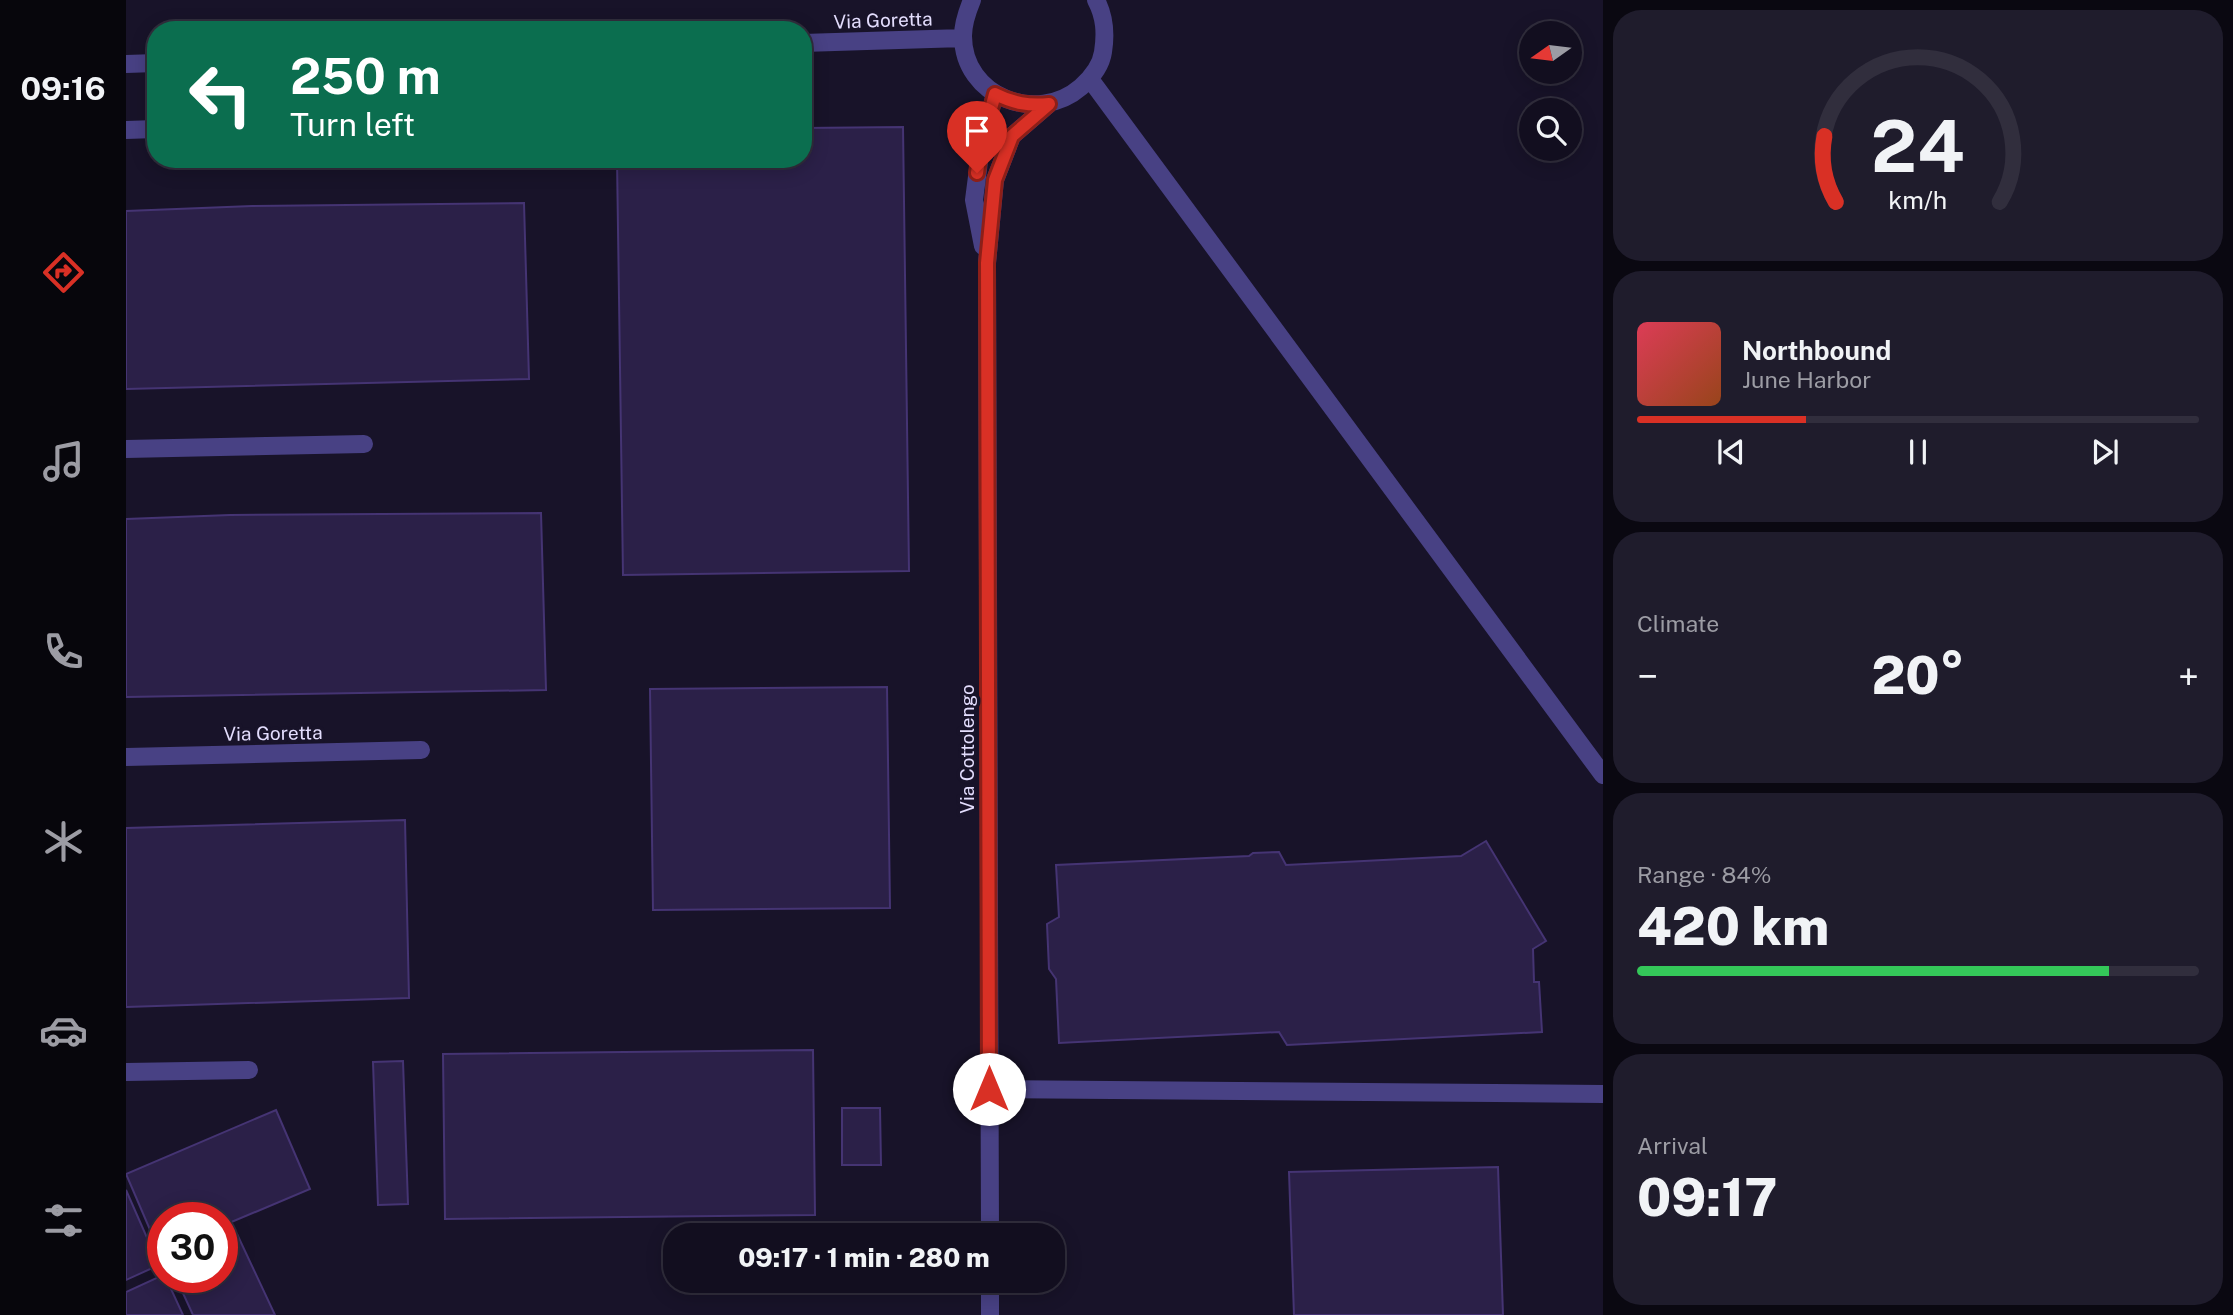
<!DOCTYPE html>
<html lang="en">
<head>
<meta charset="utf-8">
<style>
  body { margin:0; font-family:"Public Sans",sans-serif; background:#1f1c2c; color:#f1f3f6; height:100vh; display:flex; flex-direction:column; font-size:26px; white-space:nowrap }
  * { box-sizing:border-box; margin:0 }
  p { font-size:23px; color:#9c9ca4 }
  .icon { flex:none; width:38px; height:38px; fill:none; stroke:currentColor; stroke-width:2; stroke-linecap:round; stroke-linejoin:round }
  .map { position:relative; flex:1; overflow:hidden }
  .details { display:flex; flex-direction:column; gap:10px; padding:10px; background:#0a0811; width:630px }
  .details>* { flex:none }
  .top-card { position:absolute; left:21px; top:21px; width:665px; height:147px; border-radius:28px; box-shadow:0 4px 18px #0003,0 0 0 2px #312e3d; background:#0b6e4f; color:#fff; overflow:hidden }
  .needle { width:46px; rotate:256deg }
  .tools { position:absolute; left:1393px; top:21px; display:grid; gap:14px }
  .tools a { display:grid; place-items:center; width:63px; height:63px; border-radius:50%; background:#120e1f; box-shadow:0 4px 18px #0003,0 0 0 2px #312e3d; font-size:35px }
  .speed { position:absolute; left:21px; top:1202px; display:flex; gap:14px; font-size:35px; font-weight:700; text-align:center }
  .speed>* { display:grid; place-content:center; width:91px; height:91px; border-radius:50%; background:#120e1f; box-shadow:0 4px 18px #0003,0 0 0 2px #312e3d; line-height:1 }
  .speed .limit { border:10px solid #d22; background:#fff; color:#111 }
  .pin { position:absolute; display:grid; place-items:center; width:60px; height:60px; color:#fff; margin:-72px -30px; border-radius:50% 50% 50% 0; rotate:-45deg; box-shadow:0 0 7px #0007 }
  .pin .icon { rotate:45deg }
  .me { position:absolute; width:77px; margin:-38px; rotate:0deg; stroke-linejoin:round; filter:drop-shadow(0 0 5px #0008) }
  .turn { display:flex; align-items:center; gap:24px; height:147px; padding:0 28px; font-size:32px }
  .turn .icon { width:91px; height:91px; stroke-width:2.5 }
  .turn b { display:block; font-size:49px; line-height:60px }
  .big { font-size:52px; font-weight:800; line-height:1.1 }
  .details .tile { flex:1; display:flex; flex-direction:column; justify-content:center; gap:10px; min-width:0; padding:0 24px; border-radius:28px; background:#1f1c2c }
  .details .dial { align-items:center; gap:0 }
  .dial svg { height:182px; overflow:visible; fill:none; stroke:#312e3d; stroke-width:7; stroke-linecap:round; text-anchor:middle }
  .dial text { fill:#f1f3f6; stroke:none }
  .song { display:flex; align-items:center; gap:21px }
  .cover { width:84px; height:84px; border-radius:10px; background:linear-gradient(135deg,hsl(350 70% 55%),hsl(20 70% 35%)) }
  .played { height:7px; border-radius:4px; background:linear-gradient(90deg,#d93025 30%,#312e3d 30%) }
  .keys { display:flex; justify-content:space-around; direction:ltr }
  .heat { display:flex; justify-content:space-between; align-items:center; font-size:38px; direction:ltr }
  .charge { height:10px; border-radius:5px; background:linear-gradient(90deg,#34c759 84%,#312e3d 0) }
  .trip { position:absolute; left:537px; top:1223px; width:402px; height:70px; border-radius:28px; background:#120e1f; box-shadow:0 4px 18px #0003,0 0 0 2px #312e3d; font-weight:800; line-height:70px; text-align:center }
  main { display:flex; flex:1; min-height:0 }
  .tabs { display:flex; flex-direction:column; width:126px; justify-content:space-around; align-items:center; background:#07060c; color:#9c9ca4 }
  .tabs .icon { width:49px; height:49px }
  .tabs .on { color:#d93025 }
  .tabs b { font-size:32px; color:#f1f3f6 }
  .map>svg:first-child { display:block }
</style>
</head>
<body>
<main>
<nav class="tabs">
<b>09:16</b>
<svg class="icon on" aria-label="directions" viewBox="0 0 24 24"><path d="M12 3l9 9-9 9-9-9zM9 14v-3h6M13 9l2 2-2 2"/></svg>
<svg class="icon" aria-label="music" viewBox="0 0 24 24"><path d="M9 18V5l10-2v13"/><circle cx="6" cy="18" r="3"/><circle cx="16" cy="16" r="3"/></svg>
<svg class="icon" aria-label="phone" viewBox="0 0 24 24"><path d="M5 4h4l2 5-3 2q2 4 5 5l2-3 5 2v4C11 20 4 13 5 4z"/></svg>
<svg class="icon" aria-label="climate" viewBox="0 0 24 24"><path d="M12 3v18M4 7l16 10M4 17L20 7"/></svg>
<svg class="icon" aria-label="car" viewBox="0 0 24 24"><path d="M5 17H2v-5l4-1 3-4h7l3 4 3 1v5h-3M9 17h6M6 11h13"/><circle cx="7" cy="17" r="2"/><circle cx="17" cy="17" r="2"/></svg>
<svg class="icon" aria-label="filters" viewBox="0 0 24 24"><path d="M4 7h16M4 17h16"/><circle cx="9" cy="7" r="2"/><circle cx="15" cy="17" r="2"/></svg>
</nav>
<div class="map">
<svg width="1477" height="1315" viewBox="0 0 1477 1315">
  <rect width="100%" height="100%" fill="#181329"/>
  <path fill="#2b2048" stroke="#453473" stroke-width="2" d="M777 127 783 571 497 575 491 159H677V128Z
    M398 203 403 379 0 389V211L126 206Z
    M415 513 420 690 0 697V519L104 515Z
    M761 687 764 908 527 910 524 689Z
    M279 820 283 998 0 1007V828Z
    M1360 841 1420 941 1407 949 1408 982H1413L1416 1032 1161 1045 1153 1032 933 1043 930 979 923 969 921 924 933 917 930 865 1123 856 1127 853 1153 852 1160 865 1335 856Z
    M687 1050 689 1215 319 1219 317 1054Z
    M277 1061 282 1204 252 1205 247 1062Z
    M716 1108H754L755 1165H716Z
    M150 1110 184 1189 96 1226V1218H37V1252L34 1253 0 1174Z
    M1372 1167 1377 1315H1168L1163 1172Z
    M0 1190 33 1265 0 1280Z
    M111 1234 149 1315H67L50 1278H96V1241Z
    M37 1275V1278H40L57 1315H0V1292Z"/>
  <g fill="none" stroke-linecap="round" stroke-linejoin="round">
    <path stroke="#484184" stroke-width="18" d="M846 0C841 12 837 23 837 36 837 97 911 125 955 87 965 78 975 66 977 52 980 33 979 17 970 0
      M677 43 837 38
      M0 64 30 63
      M964 79 1477 775
      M0 130 30 129
      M857 246 848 200 855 146 869 94
      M0 449 238 444
      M0 757 295 750
      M0 1072 123 1070
      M863 1089 1477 1094
      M864 1236 861 263 869 180 886 136 923 104
      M864 1281V1315"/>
  </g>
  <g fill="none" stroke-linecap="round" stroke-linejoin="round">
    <defs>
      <path id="route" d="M851 173 855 146 869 94C887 103 902 106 923 104L886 136 869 180 861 263 863 1089"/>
    </defs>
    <use href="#route" stroke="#8d1f18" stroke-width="18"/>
    <use href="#route" stroke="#d93025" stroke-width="12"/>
  </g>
  <g text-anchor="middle" stroke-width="7" stroke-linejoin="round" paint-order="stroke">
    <g font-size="19" fill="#e3ddfd" stroke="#181329">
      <text transform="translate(757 20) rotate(-2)" y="7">Via Goretta</text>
      <text transform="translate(147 733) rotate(-1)" y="7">Via Goretta</text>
      <text transform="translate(841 749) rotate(-90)" y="7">Via Cottolengo</text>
    </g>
  </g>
</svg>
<div class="tools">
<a><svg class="needle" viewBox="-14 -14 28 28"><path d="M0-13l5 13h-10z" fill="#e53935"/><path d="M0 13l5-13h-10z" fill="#9c9ca4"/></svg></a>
<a><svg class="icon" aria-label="search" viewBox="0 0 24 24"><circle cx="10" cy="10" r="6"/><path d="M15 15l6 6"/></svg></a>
</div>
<div class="speed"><div class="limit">30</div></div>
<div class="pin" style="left:851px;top:173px;background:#d93025"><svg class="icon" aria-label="arrive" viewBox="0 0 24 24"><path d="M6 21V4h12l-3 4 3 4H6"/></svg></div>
<svg class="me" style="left:863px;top:1089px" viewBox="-20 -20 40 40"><circle r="19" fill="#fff"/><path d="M0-13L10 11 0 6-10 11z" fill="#d93025"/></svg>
<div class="trip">09:17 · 1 min · 280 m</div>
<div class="top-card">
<div class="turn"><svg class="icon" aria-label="left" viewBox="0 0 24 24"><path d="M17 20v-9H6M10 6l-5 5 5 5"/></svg><div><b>250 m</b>Turn left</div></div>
</div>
</div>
<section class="details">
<div class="tile dial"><svg viewBox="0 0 100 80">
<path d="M14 69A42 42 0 1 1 86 69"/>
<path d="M14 69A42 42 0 0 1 9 40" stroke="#d93025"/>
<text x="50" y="56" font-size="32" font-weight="700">24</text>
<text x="50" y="72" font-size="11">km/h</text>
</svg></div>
<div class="tile">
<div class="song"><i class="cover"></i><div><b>Northbound</b><p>June Harbor</p></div></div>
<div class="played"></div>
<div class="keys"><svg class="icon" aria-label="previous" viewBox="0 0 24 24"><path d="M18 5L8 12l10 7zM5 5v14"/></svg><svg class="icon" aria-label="pause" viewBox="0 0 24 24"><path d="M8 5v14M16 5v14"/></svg><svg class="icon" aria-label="next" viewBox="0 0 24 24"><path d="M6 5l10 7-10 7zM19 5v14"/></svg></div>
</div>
<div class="tile"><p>Climate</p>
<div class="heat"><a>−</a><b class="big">20°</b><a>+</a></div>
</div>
<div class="tile"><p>Range · 84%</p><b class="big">420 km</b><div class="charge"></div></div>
<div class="tile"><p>Arrival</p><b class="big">09:17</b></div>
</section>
</main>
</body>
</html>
